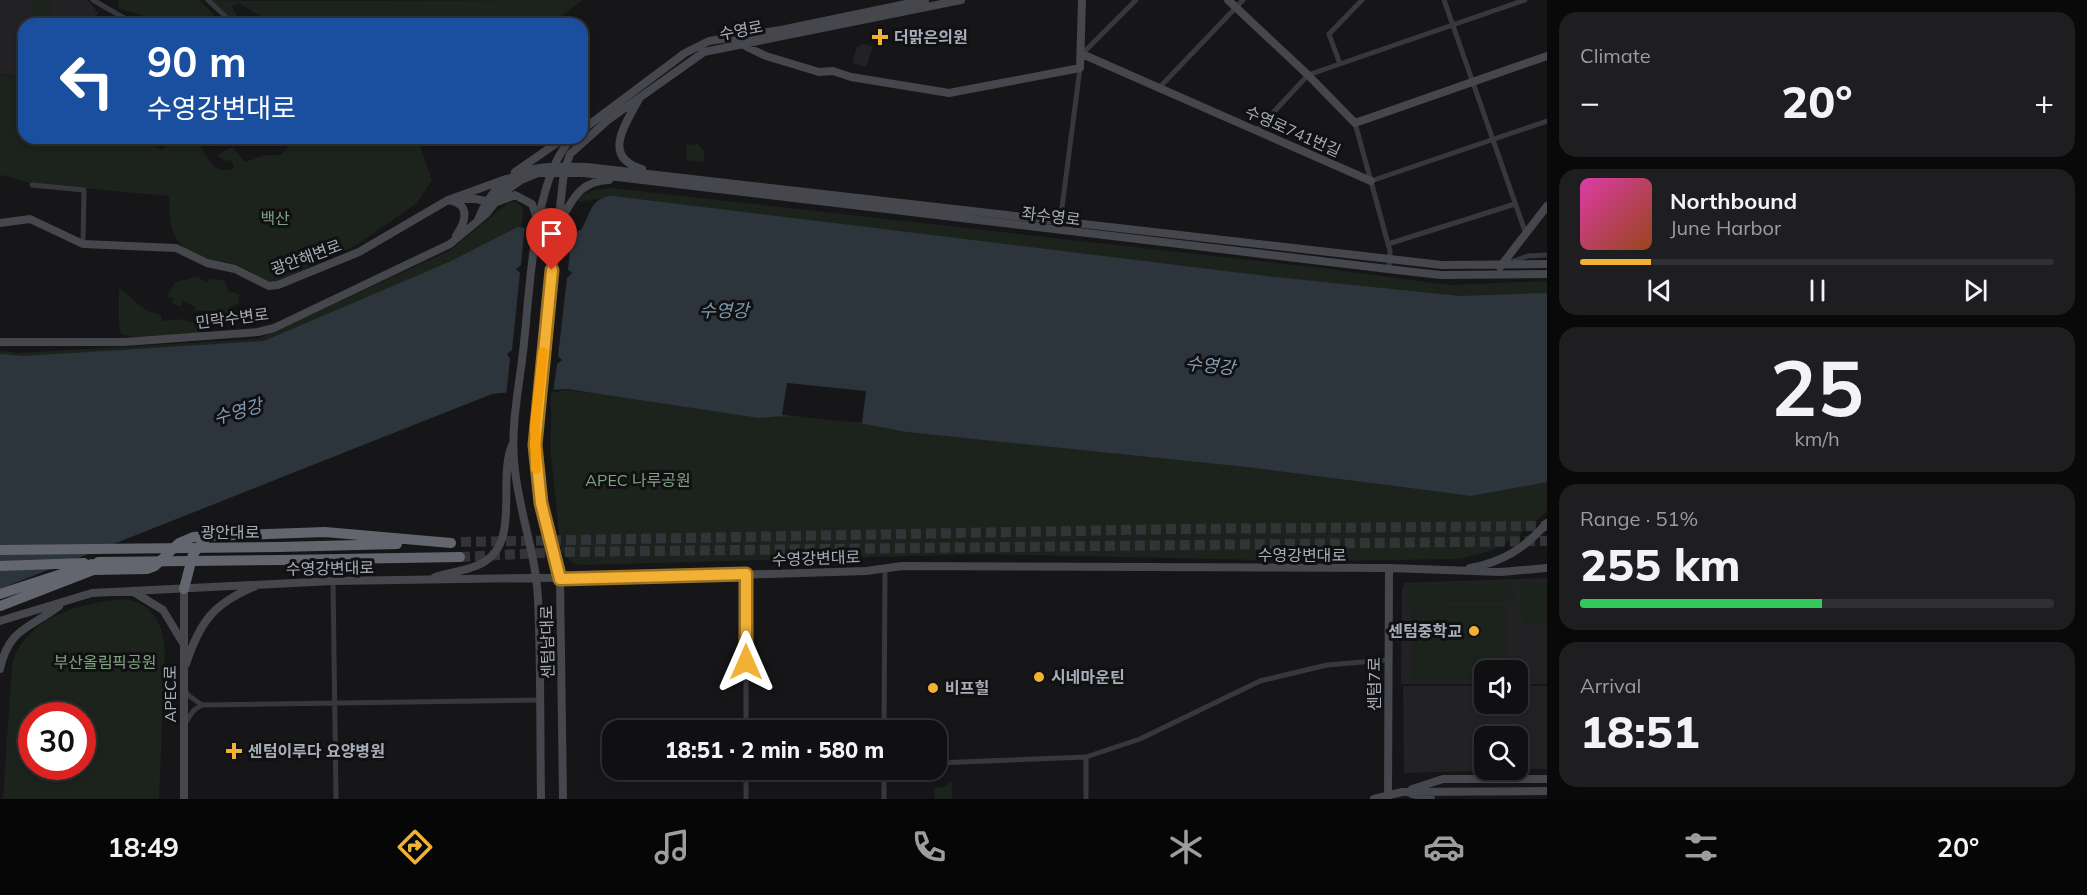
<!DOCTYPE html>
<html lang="en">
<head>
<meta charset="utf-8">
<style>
  body { margin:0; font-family:Mulish,"Noto Sans KR",sans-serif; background:#1e1e20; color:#f1f3f6; height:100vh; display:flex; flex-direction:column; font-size:22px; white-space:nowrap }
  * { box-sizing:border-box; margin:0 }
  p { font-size:20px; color:#9c9d9f }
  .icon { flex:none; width:33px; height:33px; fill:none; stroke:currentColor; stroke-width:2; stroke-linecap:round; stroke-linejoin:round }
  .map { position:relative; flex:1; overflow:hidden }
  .details { display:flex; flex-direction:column; gap:12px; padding:12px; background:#09090a; width:540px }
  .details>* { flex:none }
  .guide { position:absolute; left:18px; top:18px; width:570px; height:126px; border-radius:18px; box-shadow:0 3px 9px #0003,0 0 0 2px #303032; background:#1a4fa0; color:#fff; overflow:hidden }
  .controls { position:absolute; left:1474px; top:660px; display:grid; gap:12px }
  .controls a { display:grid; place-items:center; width:54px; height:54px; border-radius:12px; background:#101012; box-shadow:0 3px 9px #0003,0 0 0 2px #303032; font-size:30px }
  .speed { position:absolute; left:18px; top:702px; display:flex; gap:12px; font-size:30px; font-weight:700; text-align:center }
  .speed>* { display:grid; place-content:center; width:78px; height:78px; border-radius:50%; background:#101012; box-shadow:0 3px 9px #0003,0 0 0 2px #303032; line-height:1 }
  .speed .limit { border:9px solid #d22; background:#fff; color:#111 }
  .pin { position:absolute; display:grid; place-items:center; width:51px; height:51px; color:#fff; margin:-62px -26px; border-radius:50% 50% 50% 0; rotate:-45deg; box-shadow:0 0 6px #0007 }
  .pin .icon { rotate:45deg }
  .me { position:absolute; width:66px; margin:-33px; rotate:0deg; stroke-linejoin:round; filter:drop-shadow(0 0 4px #0008) }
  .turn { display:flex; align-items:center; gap:21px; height:126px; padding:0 30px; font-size:27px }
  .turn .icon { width:78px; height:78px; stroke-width:2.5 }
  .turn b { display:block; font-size:42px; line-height:51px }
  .big { font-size:45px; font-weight:800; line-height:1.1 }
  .details .card { flex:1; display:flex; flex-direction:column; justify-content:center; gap:9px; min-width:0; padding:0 21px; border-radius:18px; background:#1e1e20 }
  .details .dial { align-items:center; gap:0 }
  .dial b { font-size:78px; line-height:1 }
  .song { display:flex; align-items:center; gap:18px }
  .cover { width:72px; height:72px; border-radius:9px; background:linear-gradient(135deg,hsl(320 70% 55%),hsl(20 70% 35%)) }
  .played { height:6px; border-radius:3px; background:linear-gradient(90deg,#f2b134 15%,#303032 15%) }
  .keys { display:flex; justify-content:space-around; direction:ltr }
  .heat { display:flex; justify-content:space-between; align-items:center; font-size:33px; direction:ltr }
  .charge { height:9px; border-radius:4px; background:linear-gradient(90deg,#34c759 51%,#303032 0) }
  .trip { position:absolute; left:602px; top:720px; width:345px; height:60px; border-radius:18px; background:#101012; box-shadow:0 3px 9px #0003,0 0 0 2px #303032; font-weight:800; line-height:60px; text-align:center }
  .dock { display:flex; height:96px; justify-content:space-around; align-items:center; background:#060607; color:#9c9d9f }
  .dock .icon { width:42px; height:42px }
  .dock .current { color:#f2b134 }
  .dock b { font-size:27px; color:#f1f3f6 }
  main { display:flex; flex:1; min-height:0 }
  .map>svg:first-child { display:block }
</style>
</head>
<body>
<main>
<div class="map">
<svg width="1547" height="799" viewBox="0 0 1547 799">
  <rect width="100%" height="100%" fill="#161618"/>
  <path fill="#222225" d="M0 0H88L98 13 93 24H24V78L0 74Z
    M863 44 873 47 866 67 852 63 857 47Z
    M1547 578V684H1518V670H1485V684H1401L1402 590 1404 583Z
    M1403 686H1485V704H1518V686H1547V769H1518V736H1485V770H1507L1404 773Z"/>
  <path fill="#1c231d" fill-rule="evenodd" d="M32 0H53L46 24H34L36 14 29 12Z
    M119 0H199L216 17 218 24C184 24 150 19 118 8Z
    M211 0 262 1 582 0 553 24H293L289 20 268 21 239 3 232 6 240 23 229 24Z
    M0 75 24 78V138H143L161 150 175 138H204L199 143C208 158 215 177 234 168L232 161 224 160 217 155 232 147 245 162 265 155H280L287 149 290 138H417L432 180 417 203 355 246 274 283C260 279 250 270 237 265 226 261 215 261 204 258 171 247 169 226 169 196L30 183 3 175 0 177Z
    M698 144 705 153 703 162 686 160 687 145Z
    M612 188 1329 269 1449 285 1547 281V301L1451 302 605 198 578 202 579 197 595 190Z
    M509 202H516L523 207 521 235 265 349 0 365V351L19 353 258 339 449 251Z
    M197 277 207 282 211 279 224 280 229 293 234 292 239 295 238 304 230 307 228 314 197 310 194 312 195 307 183 301 181 306 172 304 174 298 167 297 175 282Z
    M119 288 147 311 161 315 162 321 177 319 201 324V333L134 337 121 334 119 325Z
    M565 390 1207 462 1471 496 1547 479V511L1517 537 1490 551 1459 559 1309 561 986 554 582 565 575 564 561 552 551 455V393Z
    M1513 581 1514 601 1479 602V582Z
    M1477 582 1478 602 1444 603 1443 583Z
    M1521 582H1547V624H1522Z
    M1441 584 1442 604 1408 605 1407 585Z
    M122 599C151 602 162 620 165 649L159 799H3L12 665C24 619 78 603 122 599ZM32 716H82V766H32Z
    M1506 605 1507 670H1485V679L1412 680 1411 606Z
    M950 782H952V799H935L934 788 943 787Z"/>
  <path fill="#2c353c" d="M613 196 1275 277 1460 296 1547 293V482L1471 496 1247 467 907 432C859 423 808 412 759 418L567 389 501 393 492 394 0 589V354L24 356 264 341 449 262 518 227 570 233 581 230C591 214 590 197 613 196Z"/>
  <path fill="#161618" d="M525 224 572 230 568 270 572 273 567 278 558 356 562 360 557 364 553 393 506 396 510 359 507 354 512 350 520 273 516 269 521 265Z
    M787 383 866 391 862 423 782 415Z"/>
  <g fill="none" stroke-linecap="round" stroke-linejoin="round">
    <path stroke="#333438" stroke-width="10" stroke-dasharray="10 5" stroke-linecap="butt" d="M461 542 1179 529 1547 526
      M460 557 561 552 1547 541"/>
    <path stroke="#37383d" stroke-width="5" d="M93 0 124 18 152 24
      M208 0 227 18V24
      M1444 0 1526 234
      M1082 54 1136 0
      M1340 64 1329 34 1362 0
      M1159 88 1243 0
      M1355 123 1390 251 1389 269
      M1257 130 1308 75 1525 0
      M1371 181 1547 121
      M32 185 84 190 83 244
      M1059 231 1080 68
      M1388 244 1515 204
      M1508 263 1528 256 1547 255
      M746 574V730
      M333 581 336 799
      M185 689 188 695 202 705 539 700
      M185 723 194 710 202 705
      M884 730 885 569
      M1086 757V799
      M936 763 1086 757 1140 739 1260 681 1327 665 1387 660
      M746 770V799
      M884 770V799"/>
    <path stroke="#45474d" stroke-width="8" d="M1228 0 1308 75 1355 123 1547 56
      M734 36 747 47 766 56 819 72 833 71 851 77 949 93 1080 68 1082 0
      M1082 54 1371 181
      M639 99C627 122 600 157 642 169
      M582 130 685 53 709 41 781 30 925 0
      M515 172 564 138
      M453 199H476L494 203 515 195 532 204 538 221
      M452 201C471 206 465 223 456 236
      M478 220C499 166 537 165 587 167L1442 265 1547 264
      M560 221C573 199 580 181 609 180
      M0 223 30 219 83 244 176 248 207 263 235 269 269 286 278 285 359 252 448 200 506 179
      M1500 267 1547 206
      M0 342H124L258 332 274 328 450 244 486 214 503 193 521 180 538 173H584L1405 271 1441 275 1547 274
      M1470 568C1503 562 1525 548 1547 523
      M435 577C448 573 463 571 476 566 525 547 495 481 513 443
      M132 591 163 610 183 643
      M0 621 92 593 333 581 733 575 866 571 902 566 1389 568 1501 572 1547 568
      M186 664C200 621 214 603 256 586
      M0 669C9 628 29 629 59 606
      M1412 789 1443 779H1547
      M1412 794 1431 799
      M184 799V589
      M541 799C540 732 541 665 538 599 536 552 517 507 514 460 511 425 519 387 523 352 530 295 532 179 572 138
      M563 799 560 579 541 503 535 445 558 225 564 172 570 154 608 120 704 52 961 0
      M1374 799 1402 792 1547 791
      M1388 799 1389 568"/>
    <path stroke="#63666e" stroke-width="10" d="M279 547 397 544
      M281 560 460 557
      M0 566 84 563
      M184 589 193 554 208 536 325 532 451 543
      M0 594 92 564
      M0 606 93 570 147 569 155 566 179 543 193 537 208 536"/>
    <path stroke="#63666e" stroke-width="10" d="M0 550 279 547
      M98 562 281 560"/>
  </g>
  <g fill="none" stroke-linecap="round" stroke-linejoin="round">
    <defs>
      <path id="route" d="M552 270 535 445 541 503 560 579 746 574V662"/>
    </defs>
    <use href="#route" stroke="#9d7322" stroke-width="15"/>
    <use href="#route" stroke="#f2b134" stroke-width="10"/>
    <path stroke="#f59e0b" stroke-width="10" d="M536 469 535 426 543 352"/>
  </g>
  <g fill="#f2b134" stroke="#111113" stroke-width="2">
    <path d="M877 28h6v6h6v6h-6v6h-6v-6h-6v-6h6z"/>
    <circle cx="1474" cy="631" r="6"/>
    <circle cx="1039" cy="677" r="6"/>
    <circle cx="933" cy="688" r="6"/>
    <path d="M231 742h6v6h6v6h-6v6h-6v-6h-6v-6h6z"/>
  </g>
  <g text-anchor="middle" stroke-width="6" stroke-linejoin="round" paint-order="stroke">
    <g font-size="16" fill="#a8adb8" stroke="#111113">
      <text transform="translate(741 30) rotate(-11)" y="6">수영로</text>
      <text transform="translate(1293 131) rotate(24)" y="6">수영로741번길</text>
      <text transform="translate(1051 216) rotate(7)" y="6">좌수영로</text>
      <text transform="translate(306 257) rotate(-20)" y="6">광안해변로</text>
      <text transform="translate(232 318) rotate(-7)" y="6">민락수변로</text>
      <text x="230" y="538">광안대로</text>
      <text x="1302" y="561">수영강변대로</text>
      <text transform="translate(816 558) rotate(-2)" y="6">수영강변대로</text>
      <text transform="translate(330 568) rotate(-1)" y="6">수영강변대로</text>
      <text transform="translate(547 642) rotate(-91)" y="6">센텀남대로</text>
      <text transform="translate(1374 684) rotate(-90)" y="6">센텀7로</text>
      <text transform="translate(170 694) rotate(-90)" y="6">APEC로</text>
    </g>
    <g font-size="16" font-weight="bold" fill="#a8adb8" stroke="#111113" text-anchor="start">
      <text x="894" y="43">더맑은의원</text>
      <text x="1462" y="637" text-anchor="end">센텀중학교</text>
      <text x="1051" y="683">시네마운틴</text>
      <text x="945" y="694">비프힐</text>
      <text x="248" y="757">센텀이루다 요양병원</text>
    </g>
    <g font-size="16" fill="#7fa381" stroke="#111113">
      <text x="275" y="224">백산</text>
      <text x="638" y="486">APEC 나루공원</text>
      <text x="105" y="668">부산올림픽공원</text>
    </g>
    <g font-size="18" font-style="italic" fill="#7f9bb3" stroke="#111113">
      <text x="724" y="317">수영강</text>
      <text transform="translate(1210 366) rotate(6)" y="6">수영강</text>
      <text transform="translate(238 412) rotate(-16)" y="6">수영강</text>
    </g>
  </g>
</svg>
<div class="controls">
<a><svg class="icon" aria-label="sound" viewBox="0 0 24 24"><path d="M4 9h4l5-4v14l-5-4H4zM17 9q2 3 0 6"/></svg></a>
<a><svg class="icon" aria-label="search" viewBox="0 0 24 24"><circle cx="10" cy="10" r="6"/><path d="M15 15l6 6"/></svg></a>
</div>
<div class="speed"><div class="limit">30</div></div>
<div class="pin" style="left:552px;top:270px;background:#d93025"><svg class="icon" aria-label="arrive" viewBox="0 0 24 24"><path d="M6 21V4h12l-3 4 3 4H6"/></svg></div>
<svg class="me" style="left:746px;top:662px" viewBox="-20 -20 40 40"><path d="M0-17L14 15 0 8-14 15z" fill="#f2b134" stroke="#fff" stroke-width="4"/></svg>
<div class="trip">18:51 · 2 min · 580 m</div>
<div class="guide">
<div class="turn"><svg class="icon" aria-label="left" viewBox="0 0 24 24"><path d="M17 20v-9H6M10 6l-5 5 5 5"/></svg><div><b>90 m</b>수영강변대로</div></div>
</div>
</div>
<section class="details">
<div class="card"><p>Climate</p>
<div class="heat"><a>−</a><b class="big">20°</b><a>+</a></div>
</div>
<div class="card">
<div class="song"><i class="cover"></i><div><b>Northbound</b><p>June Harbor</p></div></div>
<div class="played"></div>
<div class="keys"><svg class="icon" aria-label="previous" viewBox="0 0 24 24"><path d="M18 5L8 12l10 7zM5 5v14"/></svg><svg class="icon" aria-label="pause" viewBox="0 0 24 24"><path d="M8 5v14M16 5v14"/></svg><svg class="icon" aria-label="next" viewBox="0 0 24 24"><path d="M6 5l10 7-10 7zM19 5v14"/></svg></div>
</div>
<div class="card dial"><b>25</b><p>km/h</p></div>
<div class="card"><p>Range · 51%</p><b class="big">255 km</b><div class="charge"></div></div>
<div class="card"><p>Arrival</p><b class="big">18:51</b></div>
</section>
</main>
<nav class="dock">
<b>18:49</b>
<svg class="icon current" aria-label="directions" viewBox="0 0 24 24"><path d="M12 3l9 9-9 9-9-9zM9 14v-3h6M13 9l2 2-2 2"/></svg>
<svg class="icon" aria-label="music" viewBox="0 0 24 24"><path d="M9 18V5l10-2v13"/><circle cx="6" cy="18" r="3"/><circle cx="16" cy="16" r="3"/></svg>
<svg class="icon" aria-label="phone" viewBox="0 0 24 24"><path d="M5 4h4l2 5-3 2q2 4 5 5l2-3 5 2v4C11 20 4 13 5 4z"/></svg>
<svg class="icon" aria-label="climate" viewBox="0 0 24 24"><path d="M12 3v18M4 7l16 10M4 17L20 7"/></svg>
<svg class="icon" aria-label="car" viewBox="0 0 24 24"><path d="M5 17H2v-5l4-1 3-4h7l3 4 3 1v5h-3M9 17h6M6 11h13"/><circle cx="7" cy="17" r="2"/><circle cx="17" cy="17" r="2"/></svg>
<svg class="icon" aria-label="filters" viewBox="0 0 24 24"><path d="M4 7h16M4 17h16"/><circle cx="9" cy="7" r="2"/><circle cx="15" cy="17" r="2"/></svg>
<b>20°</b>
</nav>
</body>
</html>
